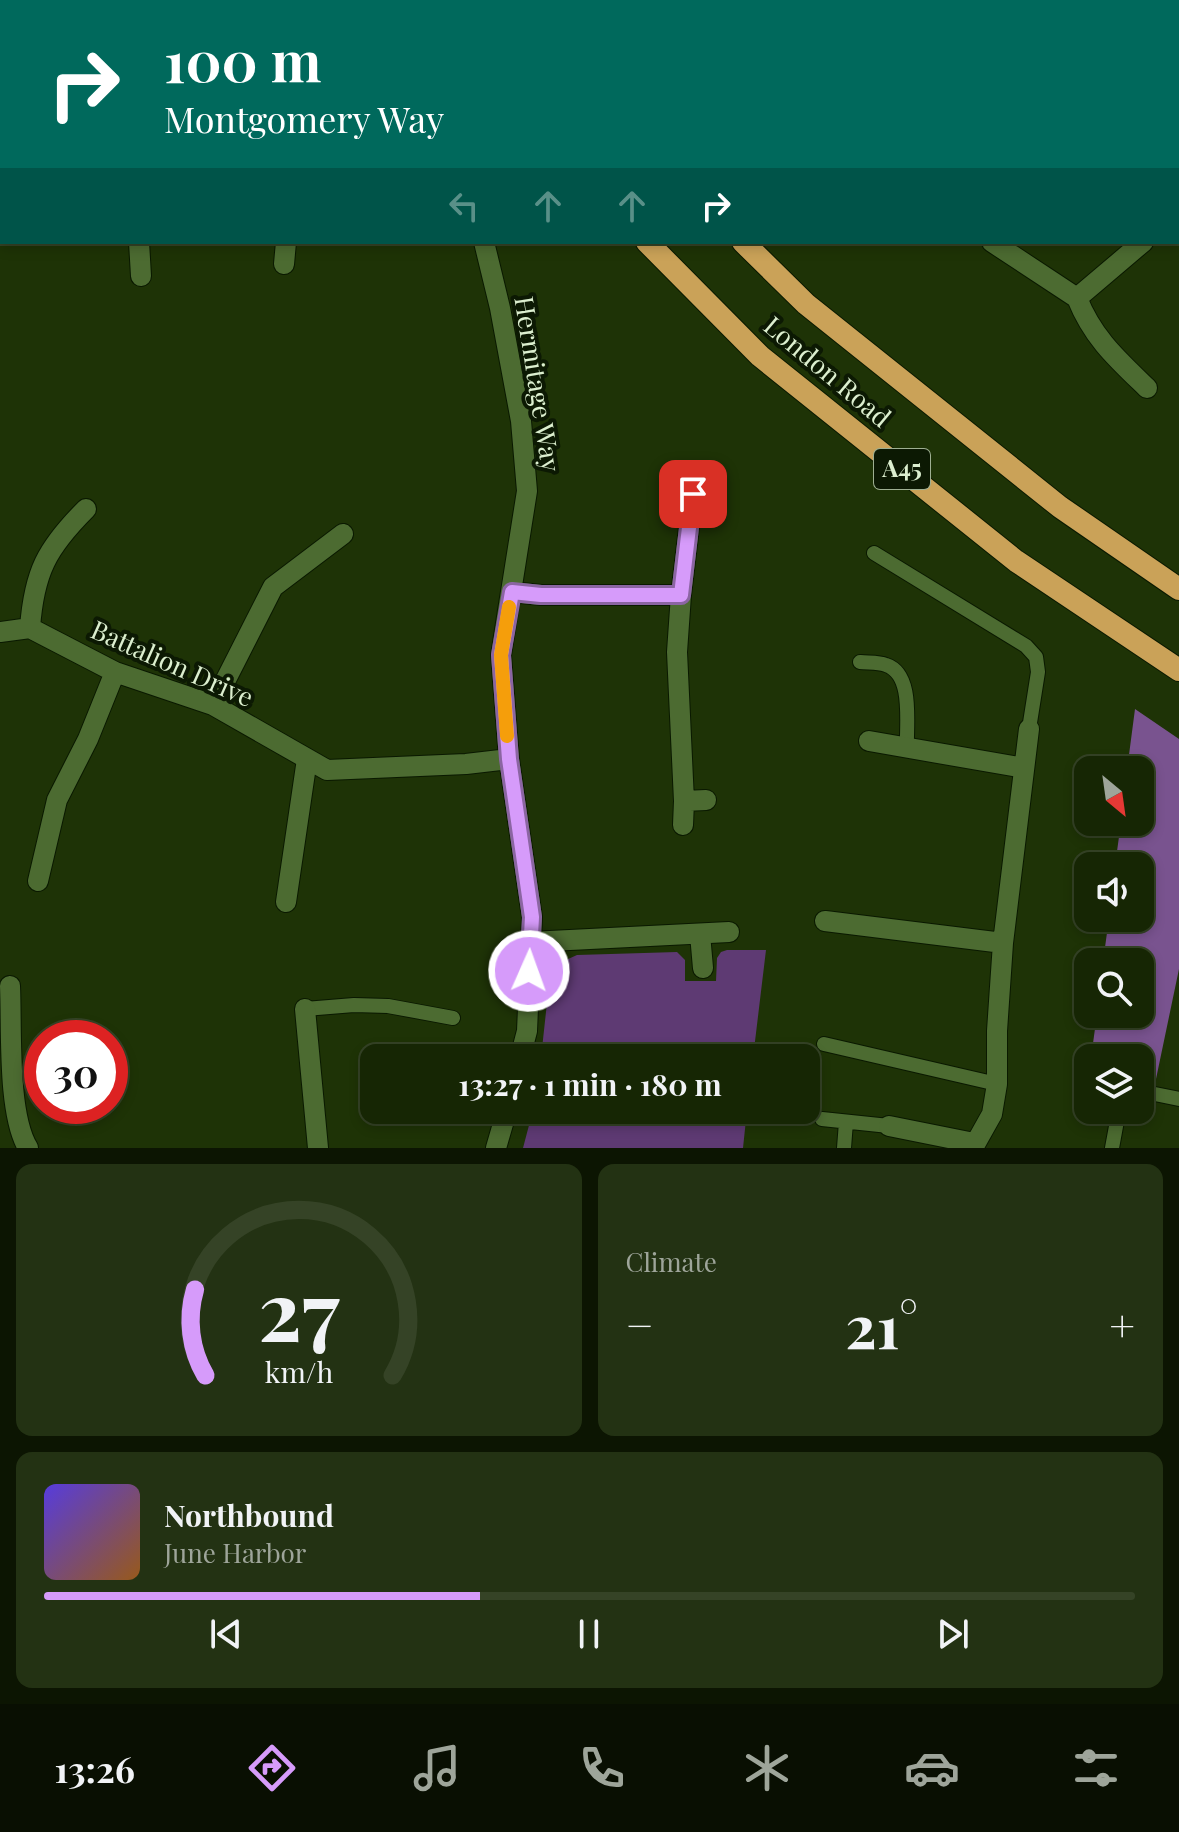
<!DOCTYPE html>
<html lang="en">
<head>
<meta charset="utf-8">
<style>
  body { margin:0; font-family:"Playfair Display",serif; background:#233213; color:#f1f3f6; height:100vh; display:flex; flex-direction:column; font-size:30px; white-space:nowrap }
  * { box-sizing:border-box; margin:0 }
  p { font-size:26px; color:#9ea59a }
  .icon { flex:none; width:44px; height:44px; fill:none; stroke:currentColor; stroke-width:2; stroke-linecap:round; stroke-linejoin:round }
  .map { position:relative; height:1148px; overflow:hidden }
  .sheet { display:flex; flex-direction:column; gap:16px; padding:16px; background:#0c1502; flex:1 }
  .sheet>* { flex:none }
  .banner { position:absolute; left:0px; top:0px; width:1180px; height:244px; box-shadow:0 4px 12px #0003,0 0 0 2px #354326; background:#00695c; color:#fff; overflow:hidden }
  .needle { width:52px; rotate:151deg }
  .controls { position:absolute; left:1074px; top:756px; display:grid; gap:16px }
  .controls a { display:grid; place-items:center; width:80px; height:80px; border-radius:16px; background:#162604; box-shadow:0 4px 12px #0003,0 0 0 2px #354326; font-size:40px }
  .speed { position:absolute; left:24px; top:1020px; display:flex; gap:16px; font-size:40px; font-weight:700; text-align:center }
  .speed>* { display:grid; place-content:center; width:104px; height:104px; border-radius:50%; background:#162604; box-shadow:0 4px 12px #0003,0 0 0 2px #354326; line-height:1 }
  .speed .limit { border:12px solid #d22; background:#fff; color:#111 }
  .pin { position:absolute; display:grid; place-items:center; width:68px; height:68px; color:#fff; margin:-34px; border-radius:16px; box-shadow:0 4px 12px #0006 }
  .me { position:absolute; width:88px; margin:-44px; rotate:2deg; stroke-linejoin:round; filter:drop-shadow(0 0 6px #0008) }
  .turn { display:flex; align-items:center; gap:28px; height:168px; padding:0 32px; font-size:36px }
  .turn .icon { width:104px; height:104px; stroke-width:2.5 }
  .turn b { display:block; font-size:56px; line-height:68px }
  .lanes { display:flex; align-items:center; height:76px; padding:0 32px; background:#0003; justify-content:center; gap:40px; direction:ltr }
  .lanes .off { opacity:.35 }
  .big { font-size:60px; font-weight:700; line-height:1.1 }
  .sheet .widget { flex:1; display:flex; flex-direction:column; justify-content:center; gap:12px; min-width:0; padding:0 28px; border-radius:16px; background:#233213 }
  .sheet .dial { align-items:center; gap:0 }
  .dial svg { height:208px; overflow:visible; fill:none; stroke:#354326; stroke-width:7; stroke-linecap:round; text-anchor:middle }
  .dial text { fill:#f1f3f6; stroke:none }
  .song { display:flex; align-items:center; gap:24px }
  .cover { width:96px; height:96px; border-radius:12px; background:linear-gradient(135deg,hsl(250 70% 55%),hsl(30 70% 35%)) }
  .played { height:8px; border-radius:4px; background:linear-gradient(90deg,#d69bfa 40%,#354326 40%) }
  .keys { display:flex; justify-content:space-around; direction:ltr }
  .heat { display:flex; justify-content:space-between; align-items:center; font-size:44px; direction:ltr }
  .sheet .tiles { flex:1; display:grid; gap:16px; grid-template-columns:1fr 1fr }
  .widget:last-child { grid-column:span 2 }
  .trip { position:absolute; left:360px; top:1044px; width:460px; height:80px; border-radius:16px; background:#162604; box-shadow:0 4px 12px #0003,0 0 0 2px #354326; font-weight:700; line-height:80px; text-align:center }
  .tab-bar { display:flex; height:128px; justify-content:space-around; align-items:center; background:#090f02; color:#9ea59a }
  .tab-bar .icon { width:56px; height:56px }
  .tab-bar .current { color:#d69bfa }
  .tab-bar b { font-size:36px; color:#f1f3f6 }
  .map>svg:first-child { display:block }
</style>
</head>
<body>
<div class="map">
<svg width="1179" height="1148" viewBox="0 0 1179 1148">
  <rect width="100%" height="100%" fill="#1e3306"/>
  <path fill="#5e3a73" d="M727 950H766L753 1058H541L550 975 557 964 577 955 677 952 685 960V981H716L717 958 721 952Z
    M533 1110H747L743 1148H523Z"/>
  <path fill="#79538f" d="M1135 709 1179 739V969L1156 1079 1140 1076V1058H1091L1097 1014H1140V962H1103L1109 918H1140V866H1115L1121 822H1140V770H1127Z"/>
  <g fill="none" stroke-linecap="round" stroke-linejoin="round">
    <defs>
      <path id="service" d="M265 2 268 0
        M874 553 1026 646 1036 657 1038 672 1029 729
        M860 662C868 663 878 662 886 665 914 674 906 724 907 747
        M305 1009 354 1005 388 1006 453 1018
        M824 1044 997 1084
        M1140 1091 1179 1099
        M822 1119 889 1126
        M844 1148 846 1122
        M1112 1148 1119 1110"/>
      <path id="minor" d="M52 0 54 2
        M214 0 215 2
        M357 0 359 2
        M819 0V2
        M134 2 136 0
        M1111 2V0
        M1178 235H1179
        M139 242 141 276
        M484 242 500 308 521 421 527 491 501 655 509 759 532 917 527 1031 520 1058
        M992 242 1077 298
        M1143 242 1077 298C1093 338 1117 359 1147 388
        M284 264 286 242
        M512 592 541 595H681L693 494
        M681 595 677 652 684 801 706 800
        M30 628C34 572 47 548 86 509
        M0 632 30 628 115 672 213 705 327 770 466 764 509 759
        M213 705 273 587 343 534
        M869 741 1024 768
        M683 825 684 801
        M38 881 57 800 88 739 115 672
        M286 902 307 759
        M825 921 1003 943
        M700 934 703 968
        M530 942 729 932
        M10 986C12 1028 7 1113 28 1148
        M305 1009 318 1148
        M889 1126 974 1143
        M496 1148 507 1110
        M973 1148 992 1114 997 1084V1031L1003 943 1029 729"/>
      <path id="trunk" d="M433 0 435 2
        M519 0 521 2
        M647 242 760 356 1016 561 1179 670
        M743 242 806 304 1060 507 1179 589"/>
    </defs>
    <use href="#service" stroke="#0a1900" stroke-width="16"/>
    <use href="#minor" stroke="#0a1900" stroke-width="22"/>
    <use href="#trunk" stroke="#0a1900" stroke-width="24"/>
    <use href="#service" stroke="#4c6b31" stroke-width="14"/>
    <use href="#minor" stroke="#4c6b31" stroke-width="20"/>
    <use href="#trunk" stroke="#caa258" stroke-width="22"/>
  </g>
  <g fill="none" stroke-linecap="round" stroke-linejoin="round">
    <defs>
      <path id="route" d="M529 971 532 917 509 759 501 655 512 592 541 595H681L693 494"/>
    </defs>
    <use href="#route" stroke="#8b65a2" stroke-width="20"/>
    <use href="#route" stroke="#d69bfa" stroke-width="14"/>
    <path stroke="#f59e0b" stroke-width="14" d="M507 736 501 655 509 607"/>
  </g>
  <g text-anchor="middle" stroke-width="8" stroke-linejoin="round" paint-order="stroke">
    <rect fill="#0c1903" stroke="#9eaf92" stroke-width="2" x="874" y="449" width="56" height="40" rx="6"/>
    <g font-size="24" font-weight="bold" fill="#dcefcf">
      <text x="902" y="477">A45</text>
    </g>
    <g font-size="26" fill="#dcefcf" stroke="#0c1903">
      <text transform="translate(827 372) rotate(40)" y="9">London Road</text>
      <text transform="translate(537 384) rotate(81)" y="9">Hermitage Way</text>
      <text transform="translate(172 664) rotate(24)" y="9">Battalion Drive</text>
    </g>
  </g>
</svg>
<div class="controls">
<a><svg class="needle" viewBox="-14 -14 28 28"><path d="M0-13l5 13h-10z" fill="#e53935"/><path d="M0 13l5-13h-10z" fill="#9ea59a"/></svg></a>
<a><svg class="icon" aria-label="sound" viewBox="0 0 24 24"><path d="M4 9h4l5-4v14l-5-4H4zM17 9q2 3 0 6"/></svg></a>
<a><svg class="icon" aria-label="search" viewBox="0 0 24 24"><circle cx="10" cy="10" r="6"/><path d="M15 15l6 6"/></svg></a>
<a><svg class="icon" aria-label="layers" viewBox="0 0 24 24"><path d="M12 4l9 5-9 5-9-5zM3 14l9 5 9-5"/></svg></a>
</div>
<div class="speed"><div class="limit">30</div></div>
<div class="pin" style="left:693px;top:494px;background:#d93025"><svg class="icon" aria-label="arrive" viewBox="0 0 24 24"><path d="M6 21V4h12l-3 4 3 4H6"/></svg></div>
<svg class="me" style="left:529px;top:971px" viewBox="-20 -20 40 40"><circle r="17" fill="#d69bfa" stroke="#fff" stroke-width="3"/><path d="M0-11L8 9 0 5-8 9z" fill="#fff"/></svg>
<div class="trip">13:27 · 1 min · 180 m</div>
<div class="banner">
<div class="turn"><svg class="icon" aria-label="right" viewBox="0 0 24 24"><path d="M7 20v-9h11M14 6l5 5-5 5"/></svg><div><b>100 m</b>Montgomery Way</div></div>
<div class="lanes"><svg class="icon off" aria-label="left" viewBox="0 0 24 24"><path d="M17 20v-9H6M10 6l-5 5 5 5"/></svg><svg class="icon off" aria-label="ahead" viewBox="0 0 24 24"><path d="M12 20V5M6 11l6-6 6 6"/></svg><svg class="icon off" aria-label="ahead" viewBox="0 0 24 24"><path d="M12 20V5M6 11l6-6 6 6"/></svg><svg class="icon" aria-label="right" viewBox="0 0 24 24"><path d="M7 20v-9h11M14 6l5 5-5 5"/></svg></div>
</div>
</div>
<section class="sheet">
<div class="tiles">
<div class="widget dial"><svg viewBox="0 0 100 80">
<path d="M14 69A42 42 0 1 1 86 69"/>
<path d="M14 69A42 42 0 0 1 10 36" stroke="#d69bfa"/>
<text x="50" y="56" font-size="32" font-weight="700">27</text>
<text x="50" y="72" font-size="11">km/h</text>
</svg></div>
<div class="widget"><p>Climate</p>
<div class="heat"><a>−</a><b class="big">21°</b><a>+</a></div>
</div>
<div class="widget">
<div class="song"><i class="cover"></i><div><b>Northbound</b><p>June Harbor</p></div></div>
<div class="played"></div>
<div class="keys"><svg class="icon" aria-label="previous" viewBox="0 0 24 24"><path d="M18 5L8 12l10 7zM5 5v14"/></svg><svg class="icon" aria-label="pause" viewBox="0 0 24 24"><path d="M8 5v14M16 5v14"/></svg><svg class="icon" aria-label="next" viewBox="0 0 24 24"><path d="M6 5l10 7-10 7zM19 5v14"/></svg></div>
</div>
</div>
</section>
<nav class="tab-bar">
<b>13:26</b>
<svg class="icon current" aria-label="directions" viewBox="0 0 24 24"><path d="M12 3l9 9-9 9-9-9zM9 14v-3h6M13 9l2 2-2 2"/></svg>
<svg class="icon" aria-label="music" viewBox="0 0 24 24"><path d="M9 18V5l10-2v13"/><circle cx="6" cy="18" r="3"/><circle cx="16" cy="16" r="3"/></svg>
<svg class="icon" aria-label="phone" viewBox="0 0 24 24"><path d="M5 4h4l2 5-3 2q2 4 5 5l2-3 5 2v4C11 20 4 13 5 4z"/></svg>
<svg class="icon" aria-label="climate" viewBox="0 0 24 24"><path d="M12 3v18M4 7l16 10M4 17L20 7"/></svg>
<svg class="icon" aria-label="car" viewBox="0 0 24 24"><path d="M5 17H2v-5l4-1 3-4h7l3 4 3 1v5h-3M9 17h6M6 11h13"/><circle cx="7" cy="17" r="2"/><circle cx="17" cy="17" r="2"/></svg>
<svg class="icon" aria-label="filters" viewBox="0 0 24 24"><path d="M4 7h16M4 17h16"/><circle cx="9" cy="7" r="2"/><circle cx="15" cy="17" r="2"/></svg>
</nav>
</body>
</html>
